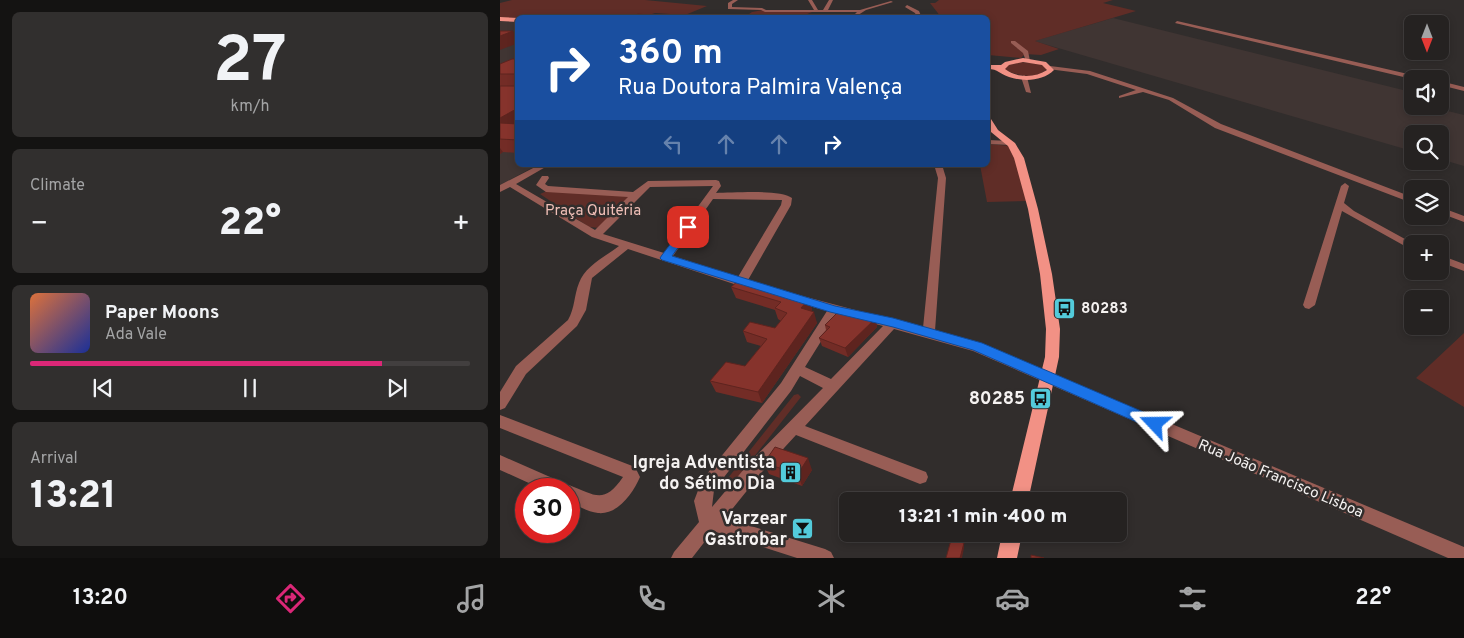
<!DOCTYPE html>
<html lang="en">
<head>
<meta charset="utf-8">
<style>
  body { margin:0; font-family:Overpass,sans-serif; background:#312f2e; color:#f1f3f6; height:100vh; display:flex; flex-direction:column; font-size:19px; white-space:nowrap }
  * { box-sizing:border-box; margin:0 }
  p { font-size:16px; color:#a3a4a5 }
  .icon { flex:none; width:28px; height:28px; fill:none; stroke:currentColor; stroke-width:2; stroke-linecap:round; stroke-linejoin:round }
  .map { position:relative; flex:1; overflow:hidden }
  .drawer { display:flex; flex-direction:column; gap:12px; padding:12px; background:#141312; width:500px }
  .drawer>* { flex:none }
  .top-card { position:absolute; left:15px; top:15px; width:475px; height:152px; border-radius:8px; box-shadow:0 2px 8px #0003,0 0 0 1px #423f3f; background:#1a4fa0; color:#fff; overflow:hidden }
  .needle { width:32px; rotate:180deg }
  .buttons { position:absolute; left:904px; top:15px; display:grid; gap:10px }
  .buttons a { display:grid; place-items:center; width:45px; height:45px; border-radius:8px; background:#252221; box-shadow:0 2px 8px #0003,0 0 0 1px #423f3f; font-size:25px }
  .speed { position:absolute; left:15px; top:478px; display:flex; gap:10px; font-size:25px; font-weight:700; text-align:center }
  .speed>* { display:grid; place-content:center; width:65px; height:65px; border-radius:50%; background:#252221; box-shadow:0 2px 8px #0003,0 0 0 1px #423f3f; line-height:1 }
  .speed .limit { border:8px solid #d22; background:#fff; color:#111 }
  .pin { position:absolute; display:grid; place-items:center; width:42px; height:42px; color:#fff; margin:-21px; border-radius:10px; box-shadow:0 2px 8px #0006 }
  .me { position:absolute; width:55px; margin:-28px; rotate:293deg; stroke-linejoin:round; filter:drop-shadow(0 0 4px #0008) }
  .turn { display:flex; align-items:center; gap:18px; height:105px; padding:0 20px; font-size:22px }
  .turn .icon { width:65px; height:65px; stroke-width:2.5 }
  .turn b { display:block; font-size:35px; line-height:42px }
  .lanes { display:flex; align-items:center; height:48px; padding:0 20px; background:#0003; justify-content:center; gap:25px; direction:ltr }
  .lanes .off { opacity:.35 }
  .big { font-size:38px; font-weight:800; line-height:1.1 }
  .drawer .widget { flex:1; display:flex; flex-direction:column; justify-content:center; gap:8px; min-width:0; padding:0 18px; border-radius:8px; background:#312f2e }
  .drawer .dial { align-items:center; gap:0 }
  .dial b { font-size:65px; line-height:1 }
  .song { display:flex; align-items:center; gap:15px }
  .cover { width:60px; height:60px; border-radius:8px; background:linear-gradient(135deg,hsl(20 70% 55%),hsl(230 70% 35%)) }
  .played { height:5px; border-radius:2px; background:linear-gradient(90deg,#db2777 80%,#423f3f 80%) }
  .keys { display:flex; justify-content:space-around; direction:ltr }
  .heat { display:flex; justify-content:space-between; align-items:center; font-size:28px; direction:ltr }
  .trip { position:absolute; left:339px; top:492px; width:288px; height:50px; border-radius:8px; background:#252221; box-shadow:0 2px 8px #0003,0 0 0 1px #423f3f; font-weight:800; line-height:50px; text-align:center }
  .menu { display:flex; height:80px; justify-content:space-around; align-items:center; background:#0f0e0d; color:#a3a4a5 }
  .menu .icon { width:35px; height:35px }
  .menu .selected { color:#db2777 }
  .menu b { font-size:22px; color:#f1f3f6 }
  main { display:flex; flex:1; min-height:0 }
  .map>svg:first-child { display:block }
</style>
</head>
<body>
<main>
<section class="drawer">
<div class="widget dial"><b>27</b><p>km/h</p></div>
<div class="widget"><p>Climate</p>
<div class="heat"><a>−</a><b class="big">22°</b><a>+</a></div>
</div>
<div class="widget">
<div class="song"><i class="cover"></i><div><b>Paper Moons</b><p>Ada Vale</p></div></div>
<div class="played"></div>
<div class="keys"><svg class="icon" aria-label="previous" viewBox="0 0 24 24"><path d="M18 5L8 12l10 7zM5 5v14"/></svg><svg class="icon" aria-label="pause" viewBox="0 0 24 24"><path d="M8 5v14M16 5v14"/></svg><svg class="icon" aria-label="next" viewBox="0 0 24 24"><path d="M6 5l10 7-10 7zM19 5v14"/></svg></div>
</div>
<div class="widget"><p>Arrival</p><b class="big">13:21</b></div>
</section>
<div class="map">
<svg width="964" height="558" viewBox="0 0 964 558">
  <rect width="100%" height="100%" fill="#312d2c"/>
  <path fill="#403533" d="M613 18 907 91 905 96 912 98V106H927L964 115V166L940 159V134H912V151L534 41Z
    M0 20 17 22 18 165H37L0 185Z"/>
  <path fill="#602d27" d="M12 0H145L207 6 185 15 155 13 143 17 17 19 0 17V3Z
    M439 0H613L603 3 636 11 535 41 559 49 541 55 525 54 521 58 488 55V18L441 17 430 3H435Z
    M263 10 312 12 300 17 243 18 252 12Z
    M520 62 542 64 547 69C535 80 519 76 505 70V66Z
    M488 144 511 146 529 201 487 202 480 165H488Z
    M47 191 126 195 129 197 99 228 89 227 40 194Z
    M964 333V407L916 378Z
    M294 395 298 394 301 397 235 481 228 483V478Z"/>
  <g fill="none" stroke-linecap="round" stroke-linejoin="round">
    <path fill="#985d55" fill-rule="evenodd" d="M233 0H238L232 4V7L262 8 266 10H314L308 0H312L318 10H323L329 0H333L328 10H360L391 1 393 2 366 10 355 17 353 16 357 12H265L261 10 228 9V3Z
      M407 5 419 11 422 18H417L415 13 405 7Z
      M677 21 921 77 924 79H912L675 23Z
      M511 41H515L528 51 530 61H526L523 53 511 43Z
      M550 66 590 71 673 98 721 124 912 197V203L715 128 669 100 643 92 619 98V96L636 90 587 74 548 69 547 68Z
      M524 75 527 77 531 93 526 92 521 77Z
      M940 81 964 87V91L940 85Z
      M488 140 510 141 514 143 510 145 488 144Z
      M39 165H49L16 184 95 230 128 197 46 192 36 185 42 176H48L49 178 45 184 48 186 133 192 148 181 216 180 219 181 221 186 216 193C233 193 280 189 292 198L291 205 248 280 255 282 257 285 255 288 251 289 237 285 128 249 92 278 86 310 77 326 26 374 5 408 0 410V392L16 366 68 320C75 308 74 295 79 283 85 266 106 256 119 246L92 237 10 187 0 192V185ZM213 186 164 253 103 234 150 187ZM213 199 282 200 281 205 238 277 173 256Z
      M439 165 443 168 446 178 435 331 482 344 964 547V558H948L473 351 394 329 305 426 426 472 428 477 426 482 420 484 296 435 262 472 225 518 325 549 331 552 334 558H297L213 531 192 558H171L174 552 199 522 194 501 202 480 281 383 327 311 291 301 289 298 291 295 295 294 423 328 438 178 435 168ZM338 314 383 326 331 379 305 367ZM300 376 323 388 250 462 212 507 214 490 291 391Z
      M845 183 849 186 844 203 854 211 914 244 912 250 842 211 815 305 809 309 805 308 803 305 841 186Z
      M940 207 964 216V222L940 213Z
      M940 255 964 264V271L940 262Z
      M0 415 135 467 140 477C133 493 118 515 98 513 88 512 78 506 69 501V489H42L0 470V455L66 484 67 486 69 485C95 495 104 505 123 477L0 428Z"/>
    <path fill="#f29185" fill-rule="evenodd" d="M0 17 18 18V22L0 21Z
      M523 58 546 62 554 70C543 81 524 82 509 77 500 74 498 69 488 69V65H501L505 62ZM523 62 542 65 547 70C535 78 517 78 505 69L509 65Z
      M488 119H491L498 130 515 143 524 158 538 209 552 274 560 329 559 357 528 501H510L545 357 546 329 540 274 528 209 514 158 508 146 491 132 488 127Z
      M502 534H522L517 558H497Z"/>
  </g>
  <path fill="#732c26" d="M18 59V153L3 152 0 154V64Z
    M231 287 309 299 312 310 311 311 317 323 262 403 216 392 210 381 245 366 261 346 247 342 243 331 275 328 281 321 278 319 275 310 236 298Z
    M376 318 377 327 348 357 322 346 319 338 326 330 325 325Z
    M264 463 312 470 302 486 269 474Z"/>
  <path fill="#5e241f" d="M13 31 18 39V43L0 50V36Z
    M18 108V125L0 135V118Z
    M0 148 3 152 0 154Z
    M309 299 312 310 304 319 301 308Z
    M314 312 317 323 262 403 258 392Z
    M376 318 377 327 348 357 345 348Z
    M308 458 312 470 302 486 298 474Z
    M464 543V548L462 558H460Z"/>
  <path fill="#86332c" stroke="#5e241f" d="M138 14 159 16 154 18H127Z
    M0 31H13L0 36Z
    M12 59H18V72L15 74H0V64Z
    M0 86H18V108L0 118Z
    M0 123 18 124V140L0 139Z
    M239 280 309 299 301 308 314 312 258 392 210 381 226 362 245 366 267 339 243 331 250 322 275 328 287 313 275 308 281 302 231 287Z
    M341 309 376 318 345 348 319 338 330 327 325 325Z
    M275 447 308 458 298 474 264 463Z
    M451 540 464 543 460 558H446Z
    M531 555 544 558H531Z"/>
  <path fill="#1a73e8" stroke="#114b97" d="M188 224 193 227 172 256 335 306 393 318 482 343 660 419 663 424 660 428 655 430 650 428 473 350 393 327 330 312 162 260 160 258 162 255 185 225Z"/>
  <defs>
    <symbol id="bus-square" viewBox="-11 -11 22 22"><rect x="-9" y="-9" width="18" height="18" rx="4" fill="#53cbdb" stroke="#312d2c"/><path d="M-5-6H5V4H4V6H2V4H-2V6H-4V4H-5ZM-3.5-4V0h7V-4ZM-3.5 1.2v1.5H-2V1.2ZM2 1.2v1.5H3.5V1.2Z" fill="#111"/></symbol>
    <symbol id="building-square" viewBox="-11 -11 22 22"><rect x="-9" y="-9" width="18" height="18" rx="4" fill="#53cbdb" stroke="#312d2c"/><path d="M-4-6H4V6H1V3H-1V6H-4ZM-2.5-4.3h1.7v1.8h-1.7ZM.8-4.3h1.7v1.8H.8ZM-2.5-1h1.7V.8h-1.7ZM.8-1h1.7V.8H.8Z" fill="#111"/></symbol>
    <symbol id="bar-square" viewBox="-11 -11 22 22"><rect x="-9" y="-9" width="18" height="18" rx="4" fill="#53cbdb" stroke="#312d2c"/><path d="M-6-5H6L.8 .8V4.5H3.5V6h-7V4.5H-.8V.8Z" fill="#111"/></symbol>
  </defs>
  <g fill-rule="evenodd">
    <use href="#bus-square" x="552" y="296" width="25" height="25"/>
    <use href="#bus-square" x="528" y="386" width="25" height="25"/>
    <use href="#building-square" x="278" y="460" width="25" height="25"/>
    <use href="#bar-square" x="290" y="516" width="25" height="25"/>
  </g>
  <g text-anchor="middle" stroke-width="5" stroke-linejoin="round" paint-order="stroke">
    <g font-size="15" fill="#f1c0b8" stroke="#312d2c">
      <text x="93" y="215">Praça Quitéria</text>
    </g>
    <g font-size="15" font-weight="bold" fill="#f5f2f1" stroke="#312d2c" text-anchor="start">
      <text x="581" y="313">80283</text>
    </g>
    <g font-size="15" fill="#f5f2f1" stroke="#312d2c">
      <text transform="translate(781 478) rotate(23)" y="5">Rua João Francisco Lisboa</text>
    </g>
    <g font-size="18" font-weight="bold" fill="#f5f2f1" stroke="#312d2c" text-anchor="end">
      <text x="525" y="404">80285</text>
      <text x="275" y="468">Igreja Adventista<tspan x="275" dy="21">do Sétimo Dia</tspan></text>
      <text x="287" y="524">Varzear<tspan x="287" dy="21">Gastrobar</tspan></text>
    </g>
  </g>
</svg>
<div class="buttons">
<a><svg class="needle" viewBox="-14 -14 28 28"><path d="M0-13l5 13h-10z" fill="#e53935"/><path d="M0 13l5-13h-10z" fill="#a3a4a5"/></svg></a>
<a><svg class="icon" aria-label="sound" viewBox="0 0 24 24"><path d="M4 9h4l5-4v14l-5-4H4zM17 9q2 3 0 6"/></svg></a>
<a><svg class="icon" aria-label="search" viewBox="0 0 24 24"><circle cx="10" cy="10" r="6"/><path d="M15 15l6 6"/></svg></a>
<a><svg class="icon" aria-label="layers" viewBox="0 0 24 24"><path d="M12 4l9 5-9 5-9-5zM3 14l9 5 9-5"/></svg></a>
<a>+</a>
<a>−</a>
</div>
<div class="speed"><div class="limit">30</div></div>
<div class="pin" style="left:188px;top:227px;background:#d93025"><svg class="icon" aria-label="arrive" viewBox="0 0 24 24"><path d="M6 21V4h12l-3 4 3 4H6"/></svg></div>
<svg class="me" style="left:655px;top:424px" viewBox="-20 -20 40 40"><path d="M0-17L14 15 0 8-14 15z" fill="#1a73e8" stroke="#fff" stroke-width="4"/></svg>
<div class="trip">13:21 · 1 min · 400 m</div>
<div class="top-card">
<div class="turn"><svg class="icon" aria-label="right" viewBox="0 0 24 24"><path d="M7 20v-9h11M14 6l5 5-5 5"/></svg><div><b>360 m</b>Rua Doutora Palmira Valença</div></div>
<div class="lanes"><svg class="icon off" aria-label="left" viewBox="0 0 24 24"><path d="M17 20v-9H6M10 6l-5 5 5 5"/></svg><svg class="icon off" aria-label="ahead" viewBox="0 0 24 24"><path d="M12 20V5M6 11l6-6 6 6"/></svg><svg class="icon off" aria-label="ahead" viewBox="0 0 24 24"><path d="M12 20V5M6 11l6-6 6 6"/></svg><svg class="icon" aria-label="right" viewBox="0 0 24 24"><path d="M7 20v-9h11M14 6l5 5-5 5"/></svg></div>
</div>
</div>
</main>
<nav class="menu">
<b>13:20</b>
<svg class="icon selected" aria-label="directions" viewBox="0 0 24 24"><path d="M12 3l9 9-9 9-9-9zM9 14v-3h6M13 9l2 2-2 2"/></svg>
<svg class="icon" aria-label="music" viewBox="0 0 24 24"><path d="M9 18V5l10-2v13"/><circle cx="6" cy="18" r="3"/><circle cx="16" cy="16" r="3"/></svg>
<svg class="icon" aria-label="phone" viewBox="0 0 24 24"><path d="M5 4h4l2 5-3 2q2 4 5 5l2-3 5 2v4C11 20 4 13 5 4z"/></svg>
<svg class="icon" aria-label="climate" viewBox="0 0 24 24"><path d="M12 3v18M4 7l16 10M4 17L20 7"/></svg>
<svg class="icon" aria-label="car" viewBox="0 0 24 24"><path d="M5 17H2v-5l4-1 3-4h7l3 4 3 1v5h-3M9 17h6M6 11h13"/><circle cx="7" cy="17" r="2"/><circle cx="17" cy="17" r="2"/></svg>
<svg class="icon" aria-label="filters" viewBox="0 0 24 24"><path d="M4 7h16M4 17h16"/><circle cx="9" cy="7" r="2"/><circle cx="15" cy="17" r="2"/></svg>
<b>22°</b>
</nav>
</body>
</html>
